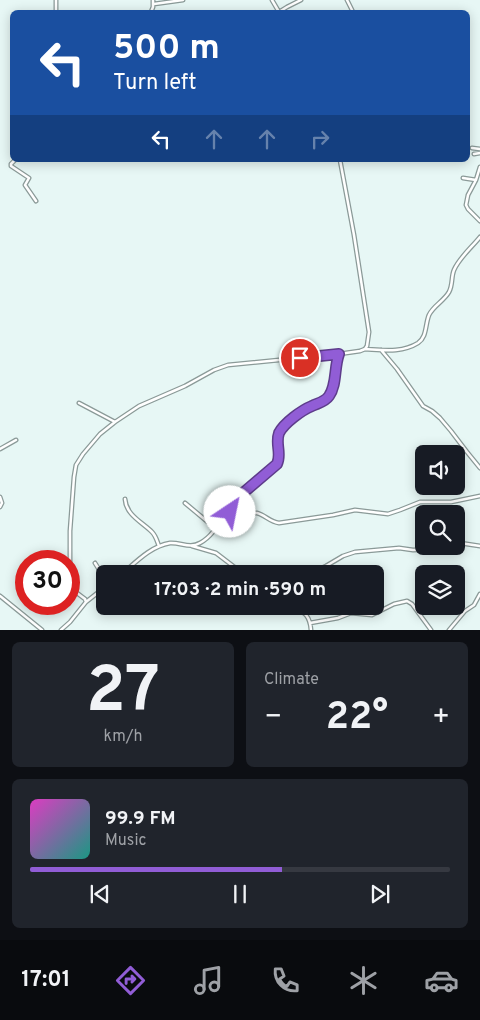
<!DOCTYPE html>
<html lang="en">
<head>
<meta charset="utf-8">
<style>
  body { margin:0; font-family:Overpass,sans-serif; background:#20242c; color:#f1f3f6; height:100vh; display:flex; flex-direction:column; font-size:19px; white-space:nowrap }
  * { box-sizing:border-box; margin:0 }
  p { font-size:16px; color:#9ea1a6 }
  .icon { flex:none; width:28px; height:28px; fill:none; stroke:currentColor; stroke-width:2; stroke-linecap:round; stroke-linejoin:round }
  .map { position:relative; height:630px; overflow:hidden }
  .panel { display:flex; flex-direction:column; gap:12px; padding:12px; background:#0d0f14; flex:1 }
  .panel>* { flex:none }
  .hud { position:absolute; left:10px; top:10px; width:460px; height:152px; border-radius:8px; box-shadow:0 2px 12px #0003; background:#1a4fa0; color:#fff; overflow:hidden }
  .controls { position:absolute; left:415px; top:445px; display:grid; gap:10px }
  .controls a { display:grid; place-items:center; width:50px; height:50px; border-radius:8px; background:#171b24; box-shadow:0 2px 12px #0003; font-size:25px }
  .speed { position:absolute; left:15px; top:550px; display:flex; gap:10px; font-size:25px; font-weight:700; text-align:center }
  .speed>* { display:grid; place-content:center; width:65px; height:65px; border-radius:50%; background:#171b24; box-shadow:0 2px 12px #0003; line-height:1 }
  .speed .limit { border:8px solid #d22; background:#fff; color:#111 }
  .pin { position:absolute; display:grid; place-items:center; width:42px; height:42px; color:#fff; margin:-21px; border:2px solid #fff; border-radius:50%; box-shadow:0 1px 5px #0007 }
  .me { position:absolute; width:55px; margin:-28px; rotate:34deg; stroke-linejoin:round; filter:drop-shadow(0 0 4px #0008) }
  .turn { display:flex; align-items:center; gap:18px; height:105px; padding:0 20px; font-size:22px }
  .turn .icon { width:65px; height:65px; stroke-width:2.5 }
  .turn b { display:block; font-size:35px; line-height:42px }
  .lanes { display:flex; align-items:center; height:48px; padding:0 20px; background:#0003; justify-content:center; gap:25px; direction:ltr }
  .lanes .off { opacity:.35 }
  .big { font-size:38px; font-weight:700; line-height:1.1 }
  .panel .card { flex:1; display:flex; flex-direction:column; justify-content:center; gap:8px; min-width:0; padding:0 18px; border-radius:8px; background:#20242c }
  .panel .dial { align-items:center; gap:0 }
  .dial b { font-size:65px; line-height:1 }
  .song { display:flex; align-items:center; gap:15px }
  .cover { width:60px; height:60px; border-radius:8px; background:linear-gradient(135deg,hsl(310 70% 55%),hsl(170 70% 35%)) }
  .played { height:5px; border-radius:2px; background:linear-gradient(90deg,#915dd6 60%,#363941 60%) }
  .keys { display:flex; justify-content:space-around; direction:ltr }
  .heat { display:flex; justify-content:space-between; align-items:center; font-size:28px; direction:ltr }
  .panel .tiles { flex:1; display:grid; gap:12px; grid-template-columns:1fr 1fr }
  .card:last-child { grid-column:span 2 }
  .trip { position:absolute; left:96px; top:565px; width:288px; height:50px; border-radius:8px; background:#171b24; box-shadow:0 2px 12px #0003; font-weight:700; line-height:50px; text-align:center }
  .menu { display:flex; height:80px; justify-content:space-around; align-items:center; background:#090b0e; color:#9ea1a6 }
  .menu .icon { width:35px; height:35px }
  .menu .selected { color:#915dd6 }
  .menu b { font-size:22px; color:#f1f3f6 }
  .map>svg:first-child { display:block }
</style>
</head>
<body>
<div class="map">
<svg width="480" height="630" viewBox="0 0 480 630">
  <rect width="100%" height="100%" fill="#e7f7f5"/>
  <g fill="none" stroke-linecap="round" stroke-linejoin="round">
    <defs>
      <path id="street" d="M56 0V12
        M272 0 279 12
        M347 0 353 12
        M154 4 183 0
        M151 12 153 7V0
        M279 12 287 7 301 0
        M472 148 480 149
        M474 154 480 153
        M15 160 11 164V166L29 178 25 185 36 201
        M480 167 476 180 468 195 466 205 468 209 480 221
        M463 178 476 180
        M365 349C383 350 402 353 418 343 427 337 425 325 429 315 433 306 444 301 449 292 453 285 451 277 454 270 459 258 472 247 480 237
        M381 350 397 369 423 406 432 411 440 418 451 431 467 452 480 468
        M79 403 115 422
        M0 449 16 440
        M0 497 2 503 0 507
        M125 499C126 515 142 522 152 532 156 536 157 541 159 546
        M185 503 209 523H219L243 530
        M228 510C237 516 247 511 257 513 265 515 270 522 279 523L333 515 355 510 388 514 400 510 420 502H451L480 496
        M456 544 460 543 480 546
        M192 546 216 553 233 566 245 574
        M95 563 105 579
        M122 574C136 562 151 546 170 543 180 542 190 549 200 543 217 534 223 513 236 499 248 486 266 478 277 464 282 453 274 441 281 430 287 421 299 412 308 407 315 404 324 403 329 396 337 385 334 367 339 354L360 351 365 349 367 346 369 332 354 235 340 160
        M309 574 326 566 343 556 355 552 399 548 413 550 442 549 450 546
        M0 596 42 630
        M86 602 85 599 73 590 70 565V531L74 477 76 465 83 454 100 434 115 422 139 406 185 386 214 370 228 365 339 354
        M294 606C305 613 310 616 311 630
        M310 623 338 618 351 613 372 615 394 604 407 601 412 604 431 630
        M61 630 70 622 86 602 105 587
        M449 630 465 611 474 605 480 594"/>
    </defs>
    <use href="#street" stroke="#8b9a98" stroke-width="5"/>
    <use href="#street" stroke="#fff" stroke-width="2.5"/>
  </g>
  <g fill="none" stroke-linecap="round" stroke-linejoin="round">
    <defs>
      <path id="route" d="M230 512 228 510 236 499 277 464C282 454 275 444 279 433 284 423 302 410 312 406 318 403 325 402 329 396 337 385 334 367 339 354L300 358"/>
    </defs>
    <use href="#route" stroke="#5e3c8b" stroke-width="12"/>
    <use href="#route" stroke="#915dd6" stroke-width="9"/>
  </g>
</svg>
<div class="controls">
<a><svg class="icon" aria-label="sound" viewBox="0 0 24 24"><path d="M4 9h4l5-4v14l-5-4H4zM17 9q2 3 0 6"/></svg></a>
<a><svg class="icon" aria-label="search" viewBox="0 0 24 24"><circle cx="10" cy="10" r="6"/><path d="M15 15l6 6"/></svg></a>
<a><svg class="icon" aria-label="layers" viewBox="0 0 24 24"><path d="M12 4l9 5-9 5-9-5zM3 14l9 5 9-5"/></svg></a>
</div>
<div class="speed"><div class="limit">30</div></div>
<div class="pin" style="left:300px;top:358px;background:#d93025"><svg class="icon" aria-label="arrive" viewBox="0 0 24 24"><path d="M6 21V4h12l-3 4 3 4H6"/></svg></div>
<svg class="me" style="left:230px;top:512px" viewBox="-20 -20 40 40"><circle r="19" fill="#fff"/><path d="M0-13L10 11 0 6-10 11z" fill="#915dd6"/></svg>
<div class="trip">17:03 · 2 min · 590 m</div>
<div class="hud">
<div class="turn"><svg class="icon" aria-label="left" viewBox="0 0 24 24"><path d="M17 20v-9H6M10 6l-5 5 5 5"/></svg><div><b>500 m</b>Turn left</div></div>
<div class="lanes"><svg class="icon" aria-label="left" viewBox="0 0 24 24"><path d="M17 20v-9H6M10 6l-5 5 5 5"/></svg><svg class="icon off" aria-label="ahead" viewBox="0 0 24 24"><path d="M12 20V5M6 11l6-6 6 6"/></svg><svg class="icon off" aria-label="ahead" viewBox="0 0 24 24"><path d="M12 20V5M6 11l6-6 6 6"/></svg><svg class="icon off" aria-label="right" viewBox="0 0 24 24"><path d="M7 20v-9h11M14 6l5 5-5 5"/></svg></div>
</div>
</div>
<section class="panel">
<div class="tiles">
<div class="card dial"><b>27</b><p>km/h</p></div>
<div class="card"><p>Climate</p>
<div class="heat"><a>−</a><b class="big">22°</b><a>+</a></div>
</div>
<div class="card">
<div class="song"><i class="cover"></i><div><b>99.9 FM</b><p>Music</p></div></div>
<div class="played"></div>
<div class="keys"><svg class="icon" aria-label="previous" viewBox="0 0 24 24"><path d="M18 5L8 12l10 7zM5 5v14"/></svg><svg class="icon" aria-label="pause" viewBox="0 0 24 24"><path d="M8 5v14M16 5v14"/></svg><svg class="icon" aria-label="next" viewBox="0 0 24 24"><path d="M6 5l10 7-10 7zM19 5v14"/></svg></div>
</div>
</div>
</section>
<nav class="menu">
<b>17:01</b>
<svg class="icon selected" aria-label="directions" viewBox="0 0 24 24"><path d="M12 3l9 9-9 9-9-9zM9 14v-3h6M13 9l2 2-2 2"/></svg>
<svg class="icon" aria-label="music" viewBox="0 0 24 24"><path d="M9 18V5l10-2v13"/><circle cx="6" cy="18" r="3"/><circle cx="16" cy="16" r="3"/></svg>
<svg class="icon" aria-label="phone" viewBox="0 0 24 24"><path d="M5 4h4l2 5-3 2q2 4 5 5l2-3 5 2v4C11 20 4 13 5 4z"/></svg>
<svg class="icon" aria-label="climate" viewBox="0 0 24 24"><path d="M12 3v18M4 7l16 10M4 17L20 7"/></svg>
<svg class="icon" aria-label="car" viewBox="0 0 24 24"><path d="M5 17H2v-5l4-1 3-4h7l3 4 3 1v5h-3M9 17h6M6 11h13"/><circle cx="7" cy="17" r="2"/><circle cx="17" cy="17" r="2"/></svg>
</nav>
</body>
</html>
